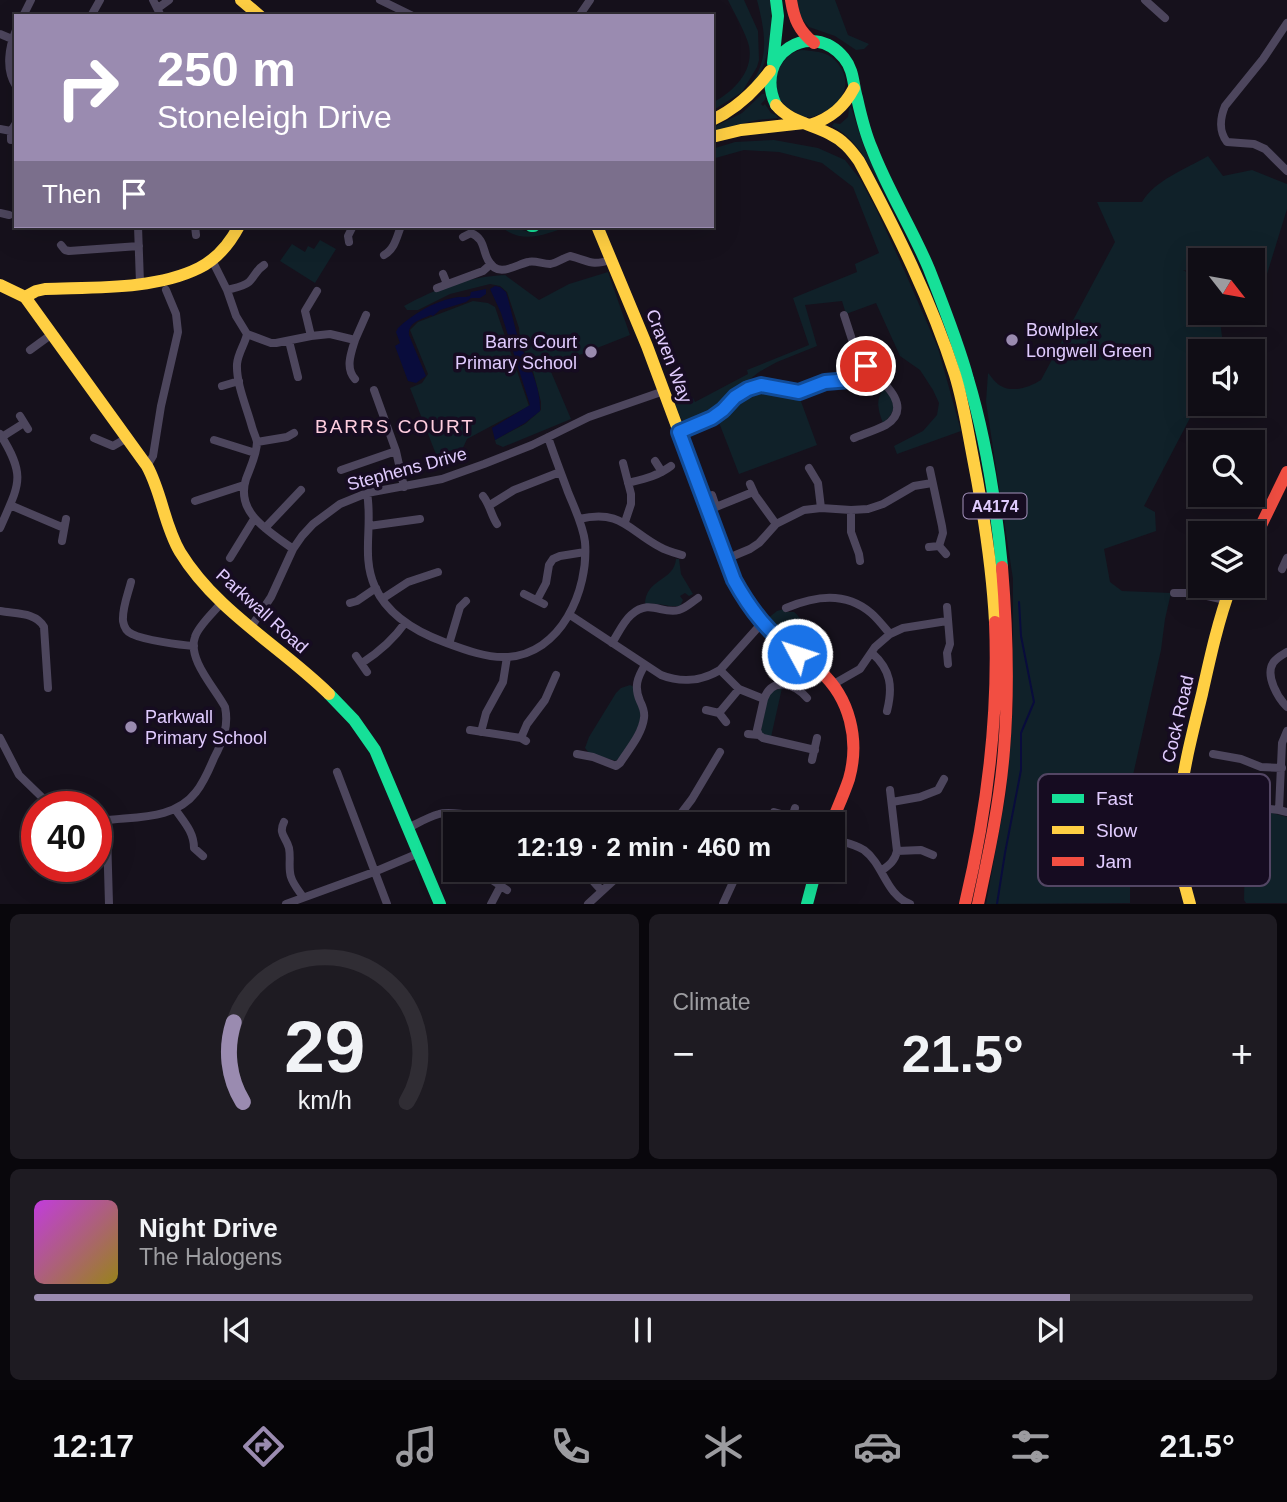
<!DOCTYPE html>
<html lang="en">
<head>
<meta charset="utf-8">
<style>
  body { margin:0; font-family:Helvetica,sans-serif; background:#1e1b22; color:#f1f3f6; height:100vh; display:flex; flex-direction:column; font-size:26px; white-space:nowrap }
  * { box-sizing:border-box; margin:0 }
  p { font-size:23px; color:#9c9ca0 }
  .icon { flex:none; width:38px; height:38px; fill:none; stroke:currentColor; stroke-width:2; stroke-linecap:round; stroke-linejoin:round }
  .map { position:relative; height:904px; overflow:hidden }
  .drawer { display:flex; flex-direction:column; gap:10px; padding:10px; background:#09070c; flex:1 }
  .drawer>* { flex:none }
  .banner { position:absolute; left:14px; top:14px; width:700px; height:214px; border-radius:0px; box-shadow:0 7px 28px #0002,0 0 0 2px #302d34; background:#9a8bb0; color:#fff; overflow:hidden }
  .needle { width:46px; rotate:121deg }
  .buttons { position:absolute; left:1188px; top:248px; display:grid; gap:14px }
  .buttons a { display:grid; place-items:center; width:77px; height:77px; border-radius:0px; background:#100d15; box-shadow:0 7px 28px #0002,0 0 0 2px #302d34; font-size:35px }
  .speed { position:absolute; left:21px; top:791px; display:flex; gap:14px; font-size:35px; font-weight:700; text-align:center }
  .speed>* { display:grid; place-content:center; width:91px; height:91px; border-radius:50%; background:#100d15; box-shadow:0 7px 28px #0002,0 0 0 2px #302d34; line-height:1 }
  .speed .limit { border:10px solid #d22; background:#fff; color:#111 }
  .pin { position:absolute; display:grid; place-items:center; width:60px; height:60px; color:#fff; margin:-30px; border:4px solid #fff; border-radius:50%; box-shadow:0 2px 7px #0007 }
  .me { position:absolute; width:77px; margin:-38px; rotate:310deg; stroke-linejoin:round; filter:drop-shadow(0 0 5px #0008) }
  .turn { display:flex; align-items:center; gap:24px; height:147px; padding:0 28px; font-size:32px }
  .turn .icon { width:91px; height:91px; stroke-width:2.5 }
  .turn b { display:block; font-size:49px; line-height:60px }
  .then { display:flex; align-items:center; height:66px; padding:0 28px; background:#0003; gap:14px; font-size:26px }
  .big { font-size:52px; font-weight:800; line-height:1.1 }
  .drawer .widget { flex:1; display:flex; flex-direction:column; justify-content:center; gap:10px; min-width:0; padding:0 24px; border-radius:10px; background:#1e1b22 }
  .drawer .dial { align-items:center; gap:0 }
  .dial svg { height:182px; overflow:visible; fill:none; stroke:#302d34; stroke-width:7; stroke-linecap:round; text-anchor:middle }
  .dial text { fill:#f1f3f6; stroke:none }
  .song { display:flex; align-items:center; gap:21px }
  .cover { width:84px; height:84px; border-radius:10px; background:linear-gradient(135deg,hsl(290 70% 55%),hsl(50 70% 35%)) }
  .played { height:7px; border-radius:4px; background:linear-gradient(90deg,#9a8bb0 85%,#302d34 85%) }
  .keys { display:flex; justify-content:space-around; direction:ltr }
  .heat { display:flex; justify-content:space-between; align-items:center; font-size:38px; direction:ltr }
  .drawer .tiles { flex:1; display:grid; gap:10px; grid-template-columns:1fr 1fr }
  .widget:last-child { grid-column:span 2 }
  .trip { position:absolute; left:443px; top:812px; width:402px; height:70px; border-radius:0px; background:#100d15; box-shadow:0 7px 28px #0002,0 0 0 2px #302d34; font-weight:800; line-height:70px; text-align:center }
  .tab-bar { display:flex; height:112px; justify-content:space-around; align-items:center; background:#060508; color:#9c9ca0 }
  .tab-bar .icon { width:49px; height:49px }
  .tab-bar .active { color:#9a8bb0 }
  .tab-bar b { font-size:32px; color:#f1f3f6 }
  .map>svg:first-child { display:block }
</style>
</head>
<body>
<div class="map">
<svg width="1287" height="904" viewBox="0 0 1287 904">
  <rect width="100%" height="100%" fill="#16111c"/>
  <path fill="#102129" d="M728 0H744L758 31 759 60 757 67 742 92 712 111V103C733 92 754 72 749 46 746 33 734 13 728 0Z
    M757 0H770C773 29 770 67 749 90 741 99 727 106 717 113 724 104 736 101 743 93 771 65 766 35 757 0Z
    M797 0H835L848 35 869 44 864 49 856 50 835 36 809 27 800 17Z
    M802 50C811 51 820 51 828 55 843 64 850 81 842 96 842 97 838 105 837 106 834 109 827 111 822 113 810 119 805 119 793 111 792 111 784 106 784 105 767 88 779 53 802 50Z
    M762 94H765C767 100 764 100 761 104L763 106 765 104 771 113 776 115 778 118 757 120 712 131V128L742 113Z
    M851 107 864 147 897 217C881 188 863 141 832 126L834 123 840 124 848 117 849 108Z
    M774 140 818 148 845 160 860 179 877 211 905 272 938 348 961 431 897 454 894 446 923 431 937 415 939 403 933 390 920 370 900 356 876 303 846 314 842 301 805 305 817 346 777 362 759 372 730 395 713 413 689 423 681 419 671 394 681 399 693 398 695 402 748 374 747 370 809 345 793 298 857 272 855 264 879 253 853 187 822 163 779 152 744 150 712 159V149L735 142Z
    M1208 156 1223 176 1252 170 1287 184V209L1263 287 1253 285V261H1200V273L1183 270 1200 280V313H1219L1224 352H1200V404H1216L1214 414 1207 410 1190 418 1144 506 1155 512 1156 531 1104 549 1110 582 1122 591 1171 593 1165 619 1161 650 1131 784 1124 885 1130 886V903L986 904 1006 793 1013 707V579L986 402 988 373C991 376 996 384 1001 386 1013 393 1030 387 1041 380L1115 242 1097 202H1142C1155 180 1186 169 1208 156Z
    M500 226H509L529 232 555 226H568C545 235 522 245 500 226Z
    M320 240 336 249 315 283 280 261 292 244 305 252 308 246 314 249Z
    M608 272 630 335 549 367 571 419 503 447 496 444 495 440 525 424 541 410V402L533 371 520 341 519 328 507 292 500 286 490 284 450 294 418 310H407L404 306C437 288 467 277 505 275L539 300 569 284Z
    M473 301 488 303 495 307 529 406 467 439 461 452 456 454 454 457 439 462 410 388 422 383 428 374 410 330 418 322Z
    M884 389C896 402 897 411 883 423 878 410 875 399 884 389Z
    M752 391 768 392 790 398 799 396 817 445 739 474 718 420 742 396Z
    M676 559H679L681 574 693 594 689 596 685 593 680 596 683 600 680 606C667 608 658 601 645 605 645 578 674 582 676 559Z
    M784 609 786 612H794C808 624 806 634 802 650L777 630 767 619 777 611Z
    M630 685 634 687C641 713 645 718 630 742 626 749 622 755 616 761L589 753 585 748 589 737 616 693 621 688Z
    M782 688 771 737 762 734 761 730 769 692Z
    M1246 812 1272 813 1287 817V903H1246L1244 900Z"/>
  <path fill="#090c3c" d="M495 286 500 287 506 292C511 308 514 326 519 341 528 364 541 386 540 411L525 423 495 440 492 428 530 405 501 313 490 289Z
    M486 289V294L480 298H471L466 302 440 310 433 316 431 315C420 320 408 322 409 335L426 376 416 383 408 381 395 346 400 343 396 332 398 328C413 314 433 302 453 298 459 296 464 298 470 296L471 292Z"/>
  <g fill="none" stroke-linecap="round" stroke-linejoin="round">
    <path stroke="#090c3c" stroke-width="2" d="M997 904 1005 853 1021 770V733L1034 702 1021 636 1019 602"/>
    <path stroke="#4d465d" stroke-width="8" d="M153 0 161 16
      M380 0 413 16
      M1145 0 1165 18
      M158 8 169 0
      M23 16 31 0
      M91 16 100 0
      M579 16 590 0
      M1287 23 1263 59 1225 106C1220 118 1219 132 1227 142L1254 144 1265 149 1287 171
      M16 30C9 47 5 69 16 86
      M0 34 12 39
      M0 129 11 131
      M11 140V131L16 123
      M0 213 9 215
      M138 226 140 283
      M195 226 196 235
      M463 237 471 233C485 239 482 249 488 260 498 279 515 265 528 262 535 260 542 264 550 264 557 263 563 258 570 256 590 261 590 266 611 260
      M349 242 348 236 353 226
      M61 245 65 250 69 251 139 246
      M384 255C395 249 397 236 401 226
      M212 260 227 290 236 316 247 334 271 343H276L311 336 330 334 355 340 366 315
      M443 274 447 284
      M437 288 483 271 491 264
      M227 290C234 288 243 287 249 282 255 276 256 270 264 265
      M247 334C245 344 238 353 237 364 236 384 247 408 252 427 253 431 256 437 257 442 257 454 250 468 246 479 235 513 269 531 293 549
      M311 336 305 311 317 291
      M355 340C351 353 345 368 355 379
      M289 341 298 377
      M30 350 52 334
      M222 386 239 381
      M374 390 396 451 404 487
      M20 416 28 429
      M679 432 712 418 723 410 735 397 749 389 761 385 799 392 825 382 850 380 859 375 866 366 858 358 844 315
      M0 434C27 477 19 484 0 528
      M2 437 24 423
      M94 438 113 446 127 438
      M854 438C864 434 876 430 886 425 915 406 881 380 866 366
      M214 440 255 453
      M257 442 287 437 294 433
      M655 461 662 472
      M623 463 631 494V504L625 522
      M147 466 153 456 161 406 178 332 176 314 166 290
      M809 468 818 483 821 508
      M341 470 396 451
      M930 470 942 526 943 533 939 546
      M628 483C644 479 658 476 671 466
      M750 484 755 495 776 524
      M367 493C373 526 361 556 375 587 388 616 417 632 444 642 463 649 486 658 506 657 561 655 589 590 585 542 583 525 574 507 568 492 561 473 554 455 548 437
      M712 495 716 507 753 492
      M483 496C490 505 491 515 497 524
      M195 501 244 485
      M10 505 64 528
      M490 505 514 490 560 472
      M851 510V532L859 554 860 561
      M579 519C621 509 628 530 660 547 667 551 675 553 682 555
      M369 526 420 519
      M265 528 301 490
      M62 541 66 519
      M929 547 939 546 946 554
      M230 558 254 519
      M726 559 750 549 759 543 776 524 804 510 821 508 851 510 868 509 883 504 914 486 932 483
      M1282 569 1287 558
      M131 582C128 594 122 608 123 621 124 627 127 632 132 634 144 640 180 645 194 646
      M1174 593H1194L1225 600
      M524 594 544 604
      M382 599 408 582 438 572
      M537 600 546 583 549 565 553 559 560 556 585 552
      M350 603 357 601 376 588
      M947 607 950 644 947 653 948 664
      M786 608C815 596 845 591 871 613 878 619 884 627 890 634
      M0 611C15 614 36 612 44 627L48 688
      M570 615 661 675C681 683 702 681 720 670L762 623
      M251 627 271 597 293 549 302 536 313 524 340 504 367 493 442 479 484 464 532 445 589 417 664 391
      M612 643C618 634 623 622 631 615 650 598 662 615 679 610 686 608 692 602 698 598
      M449 644 460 607 466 601
      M1287 652C1282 655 1276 658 1273 663 1265 676 1278 698 1287 707
      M872 653C891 670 893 687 887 711
      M356 656 367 672
      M362 663C379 652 393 640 405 623
      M720 670 739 689 764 699 757 730 759 735 763 738 815 750
      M832 685 860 669 875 647 890 634 903 628 947 621
      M764 699C772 676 795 684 807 698
      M706 710 719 713 726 722
      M719 713 739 689
      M470 730 521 738 526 741
      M481 732 486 713 503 682 507 657
      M748 734 759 735
      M0 738 19 775 52 807
      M521 738 527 724 545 700 556 675
      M577 754 593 757 616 766 620 763C629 749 642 734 644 718 645 712 643 707 640 701 634 687 637 678 645 665
      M1213 754 1241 759 1261 767 1282 768
      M812 760 817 738
      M337 772 387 904
      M1181 800 1279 810 1287 812
      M892 802 920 797 938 790 944 779
      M175 809C184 822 194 832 194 848L203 856
      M1279 810 1282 743 1287 731
      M774 812 792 817
      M96 819 101 821C133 816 174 821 196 792 204 782 209 770 214 758 223 741 229 726 225 707 215 688 187 659 195 637 198 626 215 611 222 602
      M101 821 106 826 107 834 109 904
      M284 822C278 834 286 837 289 848 291 858 288 868 291 877 293 884 299 891 303 897
      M673 824 692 799 720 752
      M790 824 795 808
      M408 828C418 823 428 817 439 814 451 810 500 819 513 824
      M833 839C843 842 855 844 864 850 884 865 885 894 910 904
      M897 851 921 850 933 855
      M583 870 602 891
      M776 870 813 879
      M881 871C889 865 895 861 897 851L890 790
      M492 880 507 890
      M286 904 374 872 419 853
      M491 904 501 885
      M588 904 625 870
      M723 904 734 880 741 870"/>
    <path stroke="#16e098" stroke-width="12" d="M773 63 778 16 776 0
      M776 105C752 55 812 18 844 58 854 70 853 85 857 98 861 116 865 133 872 149 888 191 912 228 929 269 943 305 958 342 968 379 986 439 996 504 1002 567
      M531 226H534
      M329 694 354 720 375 750 440 904
      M807 904 816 870"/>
    <path stroke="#ffcf43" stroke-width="12" d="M241 0 260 16
      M776 105C790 122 812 124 830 134 843 140 851 150 859 161 896 230 931 300 955 375 963 401 967 427 972 453 983 509 992 565 995 622
      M712 120C736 109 754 92 770 71
      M810 125C831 118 844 107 854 88
      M712 137 741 130 804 123
      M597 226 647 346 720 542
      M0 285 25 297 147 466C162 493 164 525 180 552 216 611 280 646 329 694
      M25 297 36 291 45 289C93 287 155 290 199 268 217 259 230 243 239 226
      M1190 904C1166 829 1184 768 1202 694 1210 658 1218 621 1231 586"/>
    <path stroke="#f24e42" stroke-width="12" d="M791 0C794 19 799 31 814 43
      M720 542C733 576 746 608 772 635 787 649 805 657 820 671 850 698 860 740 849 779 844 794 837 809 831 824
      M1253 542 1287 472
      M965 904C987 811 999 718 995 622
      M978 904C989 853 1000 802 1004 750 1009 689 1007 627 1002 567"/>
  </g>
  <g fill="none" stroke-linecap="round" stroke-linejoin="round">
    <defs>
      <path id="route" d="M797 654C769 633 751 611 734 580L679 432 712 418 723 410 735 397 748 389 761 385 799 392 825 382 850 380 859 375 866 366"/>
    </defs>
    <use href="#route" stroke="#114b97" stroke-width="18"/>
    <use href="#route" stroke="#1a73e8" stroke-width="12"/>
  </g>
  <g fill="#9a8bb0" stroke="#160c21" stroke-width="2.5">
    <circle cx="1012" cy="340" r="7"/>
    <circle cx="591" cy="352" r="7"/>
    <circle cx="131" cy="727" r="7"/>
  </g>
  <g text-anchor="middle" stroke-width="7" stroke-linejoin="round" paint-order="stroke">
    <rect fill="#160c21" stroke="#a492bc" stroke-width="2" x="963.5" y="493.5" width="63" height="25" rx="5"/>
    <g font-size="16" font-weight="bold" fill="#e1ccff">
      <text x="995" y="512">A4174</text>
    </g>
    <g font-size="18" fill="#e1ccff" stroke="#160c21" text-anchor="start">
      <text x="1026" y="336">Bowlplex<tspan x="1026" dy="21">Longwell Green</tspan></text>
      <text x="577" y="348" text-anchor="end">Barrs Court<tspan x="577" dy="21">Primary School</tspan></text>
      <text x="145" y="723">Parkwall<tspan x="145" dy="21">Primary School</tspan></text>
    </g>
    <g font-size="18" fill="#e1ccff" stroke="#160c21">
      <text transform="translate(669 356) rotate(69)" y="6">Craven Way</text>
      <text transform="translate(407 469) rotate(-15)" y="6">Stephens Drive</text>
      <text transform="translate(262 611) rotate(42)" y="6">Parkwall Road</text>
      <text transform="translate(1178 719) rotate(-77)" y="6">Cock Road</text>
    </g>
    <g font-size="19" letter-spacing="2" fill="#ffcedf" stroke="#160c21">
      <text x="395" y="433">BARRS COURT</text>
    </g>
  </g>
  <rect x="1038" y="774" width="232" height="112" rx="10" fill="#160c21" stroke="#534664" stroke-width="2"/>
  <rect x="1052" y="794" width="32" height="9" fill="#16e098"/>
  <rect x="1052" y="826" width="32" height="8" fill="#ffcf43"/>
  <rect x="1052" y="857" width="32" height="9" fill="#f24e42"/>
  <g font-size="19" fill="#e1ccff">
    <text x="1096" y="805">Fast</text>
    <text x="1096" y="837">Slow</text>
    <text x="1096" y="868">Jam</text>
  </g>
</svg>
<div class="buttons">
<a><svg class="needle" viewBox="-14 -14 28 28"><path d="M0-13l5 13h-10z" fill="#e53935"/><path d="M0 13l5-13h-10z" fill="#9c9ca0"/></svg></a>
<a><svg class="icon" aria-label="sound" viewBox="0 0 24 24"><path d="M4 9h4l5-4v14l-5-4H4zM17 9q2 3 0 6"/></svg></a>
<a><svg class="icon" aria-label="search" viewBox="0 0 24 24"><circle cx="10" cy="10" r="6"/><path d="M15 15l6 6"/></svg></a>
<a><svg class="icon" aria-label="layers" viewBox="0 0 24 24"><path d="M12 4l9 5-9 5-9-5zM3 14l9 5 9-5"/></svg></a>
</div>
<div class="speed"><div class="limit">40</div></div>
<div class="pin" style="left:866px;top:366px;background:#d93025"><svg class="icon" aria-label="arrive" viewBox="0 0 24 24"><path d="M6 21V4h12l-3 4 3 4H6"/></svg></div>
<svg class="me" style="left:797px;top:654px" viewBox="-20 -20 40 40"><circle r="17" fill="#1a73e8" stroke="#fff" stroke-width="3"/><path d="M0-11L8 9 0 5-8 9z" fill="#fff"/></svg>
<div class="trip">12:19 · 2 min · 460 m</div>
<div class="banner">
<div class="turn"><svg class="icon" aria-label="right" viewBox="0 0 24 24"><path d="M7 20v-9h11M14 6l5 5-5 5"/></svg><div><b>250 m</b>Stoneleigh Drive</div></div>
<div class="then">Then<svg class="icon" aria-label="arrive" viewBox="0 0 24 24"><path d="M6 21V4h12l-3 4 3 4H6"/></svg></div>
</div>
</div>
<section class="drawer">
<div class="tiles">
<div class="widget dial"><svg viewBox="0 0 100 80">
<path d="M14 69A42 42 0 1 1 86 69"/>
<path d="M14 69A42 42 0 0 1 10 34" stroke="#9a8bb0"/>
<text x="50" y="56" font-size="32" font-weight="700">29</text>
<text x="50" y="72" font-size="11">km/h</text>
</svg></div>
<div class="widget"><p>Climate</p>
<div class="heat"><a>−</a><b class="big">21.5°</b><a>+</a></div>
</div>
<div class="widget">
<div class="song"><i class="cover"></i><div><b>Night Drive</b><p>The Halogens</p></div></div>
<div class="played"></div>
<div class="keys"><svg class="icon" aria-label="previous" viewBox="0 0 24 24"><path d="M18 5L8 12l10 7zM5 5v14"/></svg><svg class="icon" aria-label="pause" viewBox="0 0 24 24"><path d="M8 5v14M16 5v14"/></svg><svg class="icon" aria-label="next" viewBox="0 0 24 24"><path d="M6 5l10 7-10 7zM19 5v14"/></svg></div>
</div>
</div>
</section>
<nav class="tab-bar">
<b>12:17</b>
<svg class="icon active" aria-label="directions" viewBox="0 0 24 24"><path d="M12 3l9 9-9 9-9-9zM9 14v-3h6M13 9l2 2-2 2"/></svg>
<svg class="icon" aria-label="music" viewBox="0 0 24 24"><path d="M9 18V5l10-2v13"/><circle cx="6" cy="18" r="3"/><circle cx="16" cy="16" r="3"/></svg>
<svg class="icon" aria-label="phone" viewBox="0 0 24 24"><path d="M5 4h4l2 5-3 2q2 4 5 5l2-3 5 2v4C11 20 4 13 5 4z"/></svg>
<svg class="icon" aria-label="climate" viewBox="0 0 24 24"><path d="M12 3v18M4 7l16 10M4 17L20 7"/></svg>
<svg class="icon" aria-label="car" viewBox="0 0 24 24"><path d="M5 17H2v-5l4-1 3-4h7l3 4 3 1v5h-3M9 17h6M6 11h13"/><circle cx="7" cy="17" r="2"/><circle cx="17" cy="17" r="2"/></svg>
<svg class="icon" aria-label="filters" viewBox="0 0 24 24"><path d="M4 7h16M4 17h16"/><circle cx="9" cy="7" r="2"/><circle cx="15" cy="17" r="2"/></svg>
<b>21.5°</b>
</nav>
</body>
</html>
